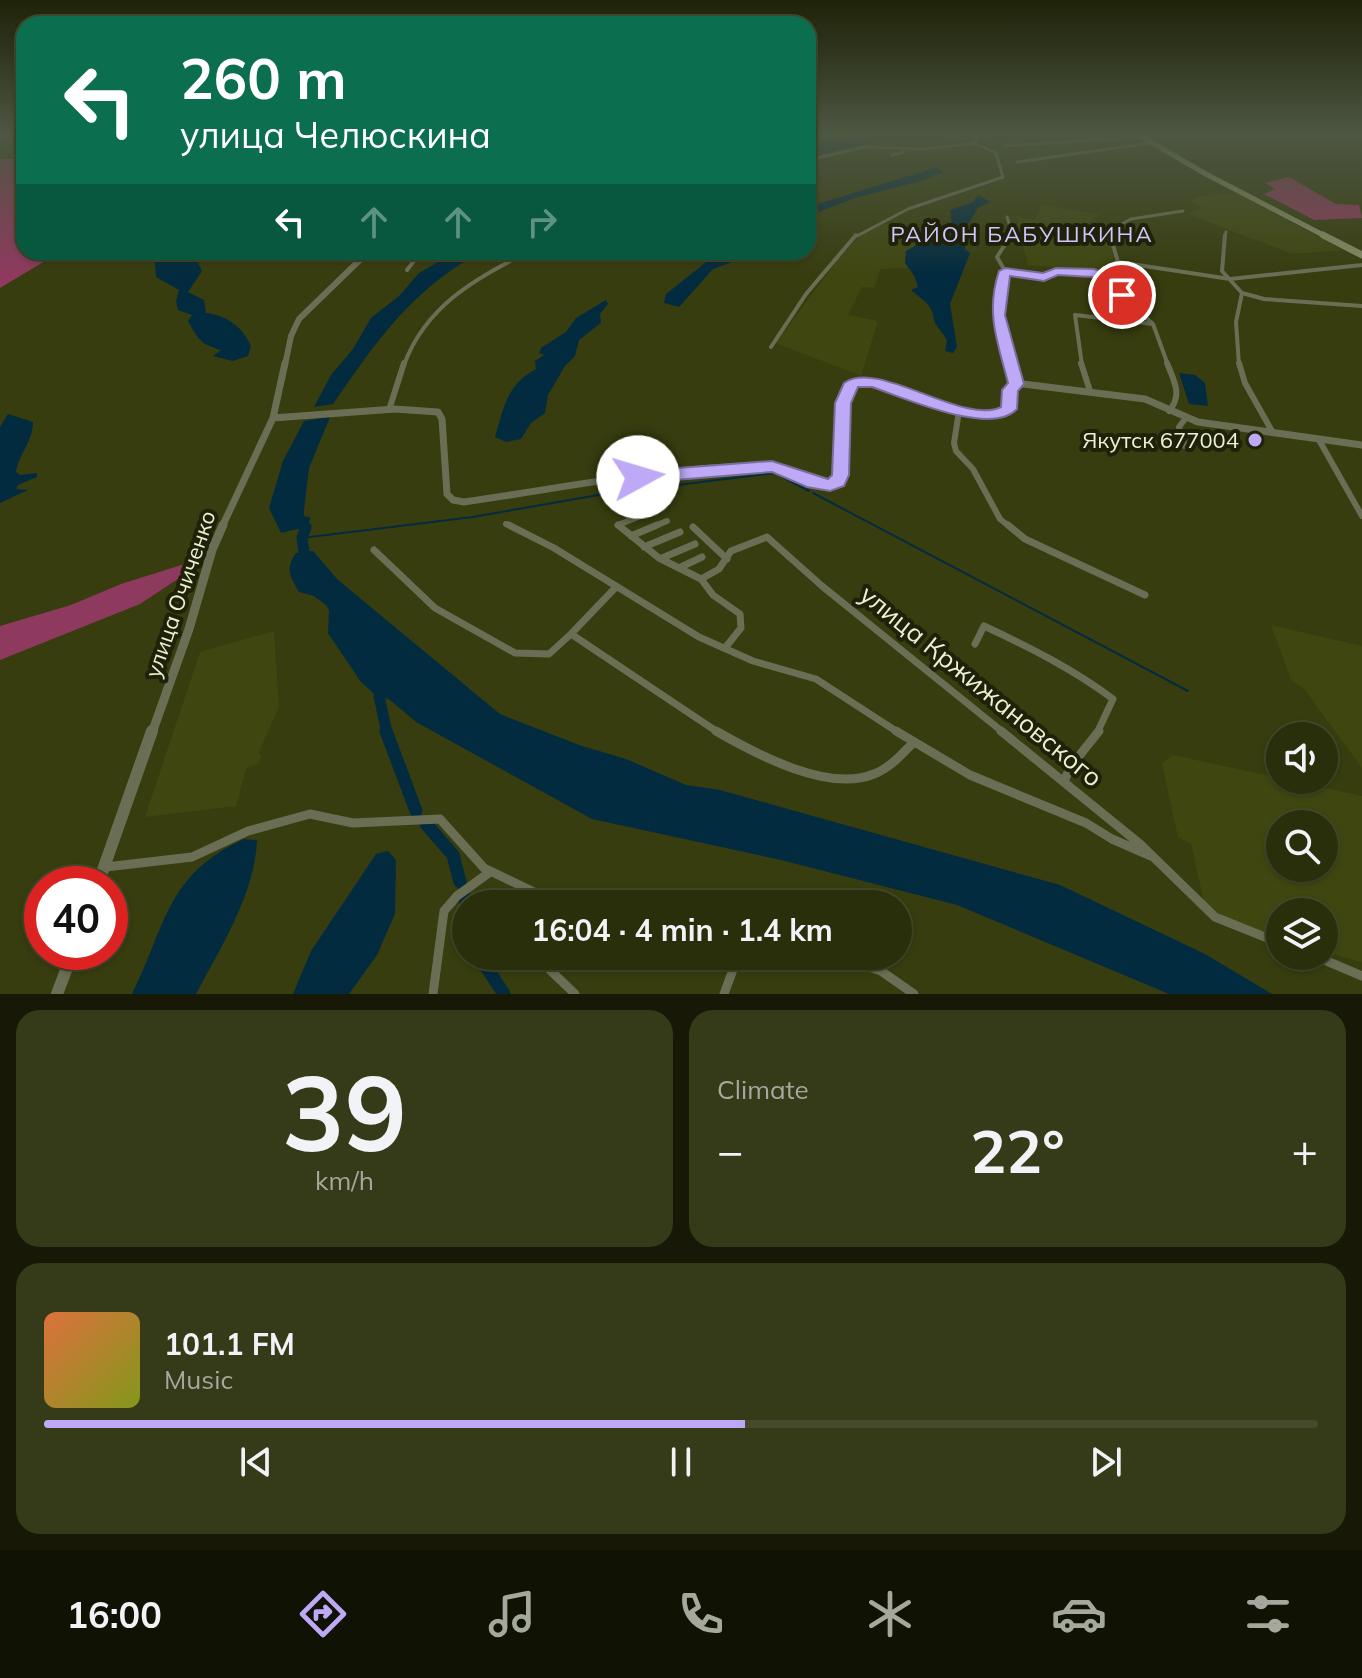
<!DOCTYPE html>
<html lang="en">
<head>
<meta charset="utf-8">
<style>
  body { margin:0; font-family:Mulish,sans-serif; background:#353a19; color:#f1f3f6; height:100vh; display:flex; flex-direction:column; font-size:30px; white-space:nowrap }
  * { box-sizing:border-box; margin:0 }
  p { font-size:26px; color:#a5a89d }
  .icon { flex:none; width:44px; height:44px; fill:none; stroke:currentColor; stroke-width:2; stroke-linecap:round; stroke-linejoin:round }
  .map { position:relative; height:994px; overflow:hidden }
  .panel { display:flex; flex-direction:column; gap:16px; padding:16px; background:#171906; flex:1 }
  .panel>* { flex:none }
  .banner { position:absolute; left:16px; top:16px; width:800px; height:244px; border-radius:24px; box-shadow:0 2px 6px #0004,0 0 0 2px #454a2c; background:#0b6e4f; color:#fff; overflow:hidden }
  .controls { position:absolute; left:1266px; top:722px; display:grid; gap:16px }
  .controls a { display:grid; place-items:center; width:72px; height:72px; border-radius:50%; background:#292e0b; box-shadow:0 2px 6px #0004,0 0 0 2px #454a2c; font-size:40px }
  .speed { position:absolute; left:24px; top:866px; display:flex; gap:16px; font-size:40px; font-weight:700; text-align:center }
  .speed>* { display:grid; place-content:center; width:104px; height:104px; border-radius:50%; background:#292e0b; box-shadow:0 2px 6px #0004,0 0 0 2px #454a2c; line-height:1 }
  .speed .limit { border:12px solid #d22; background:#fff; color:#111 }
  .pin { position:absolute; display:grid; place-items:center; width:68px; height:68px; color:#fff; margin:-34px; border:4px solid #fff; border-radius:50%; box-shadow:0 2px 8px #0007 }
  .me { position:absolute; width:88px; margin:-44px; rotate:84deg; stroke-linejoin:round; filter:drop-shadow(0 0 6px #0008) }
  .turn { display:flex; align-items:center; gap:28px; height:168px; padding:0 32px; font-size:36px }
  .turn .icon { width:104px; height:104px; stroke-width:2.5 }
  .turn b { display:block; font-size:56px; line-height:68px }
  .lanes { display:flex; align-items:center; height:76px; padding:0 32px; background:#0003; justify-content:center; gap:40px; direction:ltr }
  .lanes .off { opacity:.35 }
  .big { font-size:60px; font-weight:700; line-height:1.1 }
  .panel .card { flex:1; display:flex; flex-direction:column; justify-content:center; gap:12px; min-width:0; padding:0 28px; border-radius:24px; background:#353a19 }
  .panel .dial { align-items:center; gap:0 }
  .dial b { font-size:104px; line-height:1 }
  .song { display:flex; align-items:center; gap:24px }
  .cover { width:96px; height:96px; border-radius:12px; background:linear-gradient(135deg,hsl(20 70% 55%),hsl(70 70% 35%)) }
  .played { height:8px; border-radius:4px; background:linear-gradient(90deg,#bda9f5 55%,#454a2c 55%) }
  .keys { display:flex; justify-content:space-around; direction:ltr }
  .heat { display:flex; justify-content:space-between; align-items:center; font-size:44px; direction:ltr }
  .panel .tiles { flex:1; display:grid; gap:16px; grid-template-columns:1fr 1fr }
  .card:last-child { grid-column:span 2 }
  .trip { position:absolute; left:452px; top:890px; width:460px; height:80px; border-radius:40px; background:#292e0b; box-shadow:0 2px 6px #0004,0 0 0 2px #454a2c; font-weight:700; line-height:80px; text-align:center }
  .menu { display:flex; height:128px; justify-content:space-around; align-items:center; background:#101204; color:#a5a89d }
  .menu .icon { width:56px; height:56px }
  .menu .on { color:#bda9f5 }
  .menu b { font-size:36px; color:#f1f3f6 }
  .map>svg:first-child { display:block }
</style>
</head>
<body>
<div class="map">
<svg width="1362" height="994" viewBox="0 0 1362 994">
  <rect width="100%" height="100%" fill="#373d0f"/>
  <path fill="#3f4610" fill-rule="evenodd" d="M1237 193 1343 250 1292 254 1188 214 1201 208 1190 201 1200 196Z
    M1042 205 1100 215 1088 223 1087 232 1109 236 1115 263 1125 265 1127 274 1028 265 1016 216 1034 220Z
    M881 222 922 236 915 246 909 268 881 269 874 288 862 287 848 315 878 321 861 376 776 343 838 259 865 231Z
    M1271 625 1362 646V768L1305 690 1291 680Z
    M274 631 279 707 258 754 261 755 259 763 246 769 236 806 145 817 200 652Z
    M1173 755 1362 796V962L1324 952V912H1280V938L1223 916 1204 902 1191 844 1178 837 1162 763ZM1280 824H1324V868H1280Z"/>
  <path fill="#8e3a5e" d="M0 159H24V252H60L0 288Z
    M1289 177 1336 204 1359 205 1362 218 1314 220 1264 194 1275 189 1265 183Z
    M191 562 194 564 190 571 140 604 0 660V626L71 605 121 584Z"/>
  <path fill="#032b3f" d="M808 135H819L813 141 890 135H971L973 136 875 142 808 157V144L811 143Z
    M937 167 943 172 921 181 855 198 808 216V207Z
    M978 195 990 202 978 208 965 229V249L970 253 950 304 957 347 953 353 945 351 947 340 935 323C931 302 927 304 911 290L918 287 914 275 905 263 906 251 915 246 922 232 952 223 950 210 973 202Z
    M154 252C182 252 190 244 202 271L188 292 204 300 206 313C226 315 243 327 251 346L248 356 233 361 213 356 221 350C200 344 199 340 188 321L192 315 178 310 176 301 179 290 156 277Z
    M455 252H480C410 292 378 339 333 404L314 407 331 375 353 349 371 318 399 296 419 273Z
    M719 252H740L730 263 713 269 679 307 664 303 666 294Z
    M606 300 608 304 600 314 601 323 579 340 575 356 565 366 548 395 545 413 531 423 521 439 506 442 495 437C504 407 507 384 536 369L535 361 544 355 539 353 541 348 566 332 576 318Z
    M1179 373 1195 375 1205 383 1208 406 1189 404Z
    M8 414 33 422C33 441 19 454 16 472L20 475 37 473V477L18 485 16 489 28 490 0 503V427Z
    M330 417 309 468 304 510V516L311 518 306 527 281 533 269 508 283 461 304 421Z
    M313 551 338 580 500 714 579 745 626 759 686 785 720 790 1060 885 1205 954 1272 994H1169L957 905 781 860 592 819 416 722 390 700 373 693 361 682 328 633 329 610 326 605 314 596 299 592C290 576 285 569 296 553Z
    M244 839 257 840C255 893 221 947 196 994H132C166 927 165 875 244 839Z
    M388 851 396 860 395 914 377 955 349 994H293L311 951 376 854Z"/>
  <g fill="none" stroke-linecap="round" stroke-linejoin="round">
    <path stroke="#032b3f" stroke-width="2" d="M813 493 1188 691
      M302 538 473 517 598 495 775 473 809 491"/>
    <path stroke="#032b3f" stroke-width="5" d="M992 136 1018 135"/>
    <path stroke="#032b3f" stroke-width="8" d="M296 522 306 527"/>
    <path stroke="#032b3f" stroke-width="11" d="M303 525 306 527 302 538 304 552
      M379 696 387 733"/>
    <path stroke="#032b3f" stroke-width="13" d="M386 731 416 811
      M426 824 453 855 460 882
      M465 898 466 909
      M479 956 504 994"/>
    <path stroke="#6a6e55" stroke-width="3" d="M1004 146 1142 137
      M923 149 970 144 975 142 977 135
      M892 155 904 152
      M808 160 865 147 923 149
      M1017 162 1151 143
      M1007 217 1012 233 1009 237
      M855 237 908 209 1003 177 996 153 974 143
      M1110 237V230L1131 219 1183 211
      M1225 237 1226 232"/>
    <path stroke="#6a6e55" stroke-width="4" d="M1011 235 997 257 1005 271 998 315 1011 365
      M1110 235 1118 262 1230 279 1362 265
      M1225 235 1222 271 1242 293 1236 322 1239 365
      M407 270 421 252
      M1005 271 1044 277 1056 272 1094 273 1113 281 1123 296 1135 300 1141 313 1153 324
      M1242 293 1264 299 1362 306
      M771 347 806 294 856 235
      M404 365C425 307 475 278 528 252
      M1082 365 1075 315 1153 324 1168 365"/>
    <path stroke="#6a6e55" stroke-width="6" d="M1011 363 1016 384
      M1081 363 1090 391
      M1167 363C1174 381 1183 395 1169 411
      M1239 363 1245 383 1273 433
      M389 410 404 363
      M959 411 954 443 956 451 973 469 1000 519 1010 527
      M1185 419 1179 427 1185 446
      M1319 440 1362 516
      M506 524 513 527
      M621 527 618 525 648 513
      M652 527 667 521"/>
    <path stroke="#6a6e55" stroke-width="7" d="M509 525 554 548 699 637 753 661 816 679 899 733
      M618 525 659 558 701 579
      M1008 525 1025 539 1145 595
      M693 527 727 559
      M631 536 657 525
      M644 547 680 532
      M374 550 435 608 515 653 549 654 571 634
      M662 558 695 544
      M681 567 702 557
      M616 587 571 634 719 733
      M975 644 984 626C1029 647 1073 669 1113 699L1097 733
      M725 648 741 628 740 614 713 595 701 579 719 569 731 551 767 537 822 586 1004 733"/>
    <path stroke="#6a6e55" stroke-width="9" d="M716 731C756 754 828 793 874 774 890 768 901 755 913 743
      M896 731 970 775 1086 823 1112 839 1151 856
      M1001 731 1140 844 1215 917 1280 943
      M1064 781 1071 766 1099 731
      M106 867 192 857 248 831 310 814 353 823 440 819 484 868 538 894 552 904
      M672 898 676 904
      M554 956 549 969 575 994
      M835 956 881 971 914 994
      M1315 956 1362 976
      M433 994 444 911 457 896 490 872
      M724 994 738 956"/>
    <path stroke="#6a6e55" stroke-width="6" d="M285 365 291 336 299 319 368 252"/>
    <path stroke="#6a6e55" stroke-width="7" d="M273 418 395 409 438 412 442 419 447 494 453 500 464 502C562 488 662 467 762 466 789 466 810 490 838 481L841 475 843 403 849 386 862 381C901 393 968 424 1007 411L1011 388 1023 384 1145 399 1198 422 1362 445
      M222 527 273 418 285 363"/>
    <path stroke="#6a6e55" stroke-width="9" d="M152 733 189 629 212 550 223 525"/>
    <path stroke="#6a6e55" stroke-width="12" d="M98 884 152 731
      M57 994 73 952"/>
    <path stroke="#848b64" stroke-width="5" d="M1139 135 1204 173 1327 237"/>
    <path stroke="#848b64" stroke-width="7" d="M1323 235 1362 255"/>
  </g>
  <linearGradient id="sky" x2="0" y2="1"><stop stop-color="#1e2208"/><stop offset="0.49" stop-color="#4d5742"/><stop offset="1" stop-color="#4d5742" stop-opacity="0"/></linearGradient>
  <rect width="1362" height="274" fill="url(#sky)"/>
  <path fill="#bda9f5" stroke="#7b6e9f" stroke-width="2" d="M1005 268 1043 273 1056 268 1094 269 1118 278 1128 295 1117 298 1108 283 1092 277 1058 275 1044 281 1010 276 1005 315 1024 384 1018 391 1017 409C991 437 905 398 872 387H858L851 403 849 475 844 486 830 491 807 487 772 472 638 483 629 477 638 471 772 461 828 479 832 475 835 403 844 383C877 358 964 426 1001 407L1002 390 1008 383C998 343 985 313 999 271Z"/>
  <circle fill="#bda9f5" stroke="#1f2209" stroke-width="3" cx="1255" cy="440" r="8"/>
  <g text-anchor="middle" stroke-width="8" stroke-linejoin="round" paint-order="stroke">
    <g font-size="22" letter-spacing="2" fill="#d3c5fe" stroke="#1f2209">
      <text x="1022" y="242">РАЙОН БАБУШКИНА</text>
    </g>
    <g font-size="22" fill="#ebf1d2" stroke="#1f2209" text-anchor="end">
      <text x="1239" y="448">Якутск 677004</text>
    </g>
    <g font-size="22" fill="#ebf1d2" stroke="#1f2209">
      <text transform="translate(180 594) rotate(-71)" y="8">улица Очиченко</text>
    </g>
    <g font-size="26" fill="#ebf1d2" stroke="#1f2209">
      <text transform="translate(981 686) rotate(39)" y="9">улица Кржижановского</text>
    </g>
  </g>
</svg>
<div class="controls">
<a><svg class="icon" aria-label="sound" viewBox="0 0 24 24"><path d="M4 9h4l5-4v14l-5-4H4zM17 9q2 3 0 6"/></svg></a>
<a><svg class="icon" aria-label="search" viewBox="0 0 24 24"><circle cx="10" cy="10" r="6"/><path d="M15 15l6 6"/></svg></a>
<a><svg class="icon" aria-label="layers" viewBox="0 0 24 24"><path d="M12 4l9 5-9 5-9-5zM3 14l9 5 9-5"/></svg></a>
</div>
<div class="speed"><div class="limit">40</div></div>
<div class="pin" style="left:1122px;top:295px;background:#d93025"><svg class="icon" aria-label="arrive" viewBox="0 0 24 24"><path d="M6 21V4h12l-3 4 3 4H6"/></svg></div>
<svg class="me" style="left:638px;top:477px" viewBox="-20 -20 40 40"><circle r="19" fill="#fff"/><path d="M0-13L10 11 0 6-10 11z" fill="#bda9f5"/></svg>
<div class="trip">16:04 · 4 min · 1.4 km</div>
<div class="banner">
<div class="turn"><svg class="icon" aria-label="left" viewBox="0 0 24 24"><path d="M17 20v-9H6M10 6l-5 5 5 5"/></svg><div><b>260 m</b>улица Челюскина</div></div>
<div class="lanes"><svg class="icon" aria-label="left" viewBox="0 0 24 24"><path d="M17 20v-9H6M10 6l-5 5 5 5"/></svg><svg class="icon off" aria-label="ahead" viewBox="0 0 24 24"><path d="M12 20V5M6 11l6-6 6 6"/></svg><svg class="icon off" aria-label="ahead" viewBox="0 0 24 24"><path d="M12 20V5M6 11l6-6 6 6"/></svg><svg class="icon off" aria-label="right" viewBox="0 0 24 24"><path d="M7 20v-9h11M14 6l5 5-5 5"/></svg></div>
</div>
</div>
<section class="panel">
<div class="tiles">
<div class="card dial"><b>39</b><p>km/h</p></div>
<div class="card"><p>Climate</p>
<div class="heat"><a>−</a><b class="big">22°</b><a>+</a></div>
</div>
<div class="card">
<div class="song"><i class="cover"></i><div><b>101.1 FM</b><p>Music</p></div></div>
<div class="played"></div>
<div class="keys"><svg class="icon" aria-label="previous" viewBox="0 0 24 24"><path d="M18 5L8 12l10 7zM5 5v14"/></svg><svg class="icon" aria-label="pause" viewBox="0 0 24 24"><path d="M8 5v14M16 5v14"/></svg><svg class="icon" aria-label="next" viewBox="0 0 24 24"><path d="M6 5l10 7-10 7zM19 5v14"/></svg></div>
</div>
</div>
</section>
<nav class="menu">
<b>16:00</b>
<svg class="icon on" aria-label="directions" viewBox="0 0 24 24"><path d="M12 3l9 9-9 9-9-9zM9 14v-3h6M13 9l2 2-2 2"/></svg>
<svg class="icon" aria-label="music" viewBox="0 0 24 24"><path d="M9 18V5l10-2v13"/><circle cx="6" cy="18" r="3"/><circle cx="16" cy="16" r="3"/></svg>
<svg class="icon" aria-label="phone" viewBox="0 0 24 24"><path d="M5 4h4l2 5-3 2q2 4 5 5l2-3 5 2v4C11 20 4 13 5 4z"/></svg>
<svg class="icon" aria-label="climate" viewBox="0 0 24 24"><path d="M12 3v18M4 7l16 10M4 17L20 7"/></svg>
<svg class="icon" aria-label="car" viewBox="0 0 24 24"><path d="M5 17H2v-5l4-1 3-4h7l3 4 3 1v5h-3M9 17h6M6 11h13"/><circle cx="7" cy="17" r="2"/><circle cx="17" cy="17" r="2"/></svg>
<svg class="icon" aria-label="filters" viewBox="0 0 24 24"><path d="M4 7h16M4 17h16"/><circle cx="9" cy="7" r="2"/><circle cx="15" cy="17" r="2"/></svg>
</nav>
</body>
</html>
